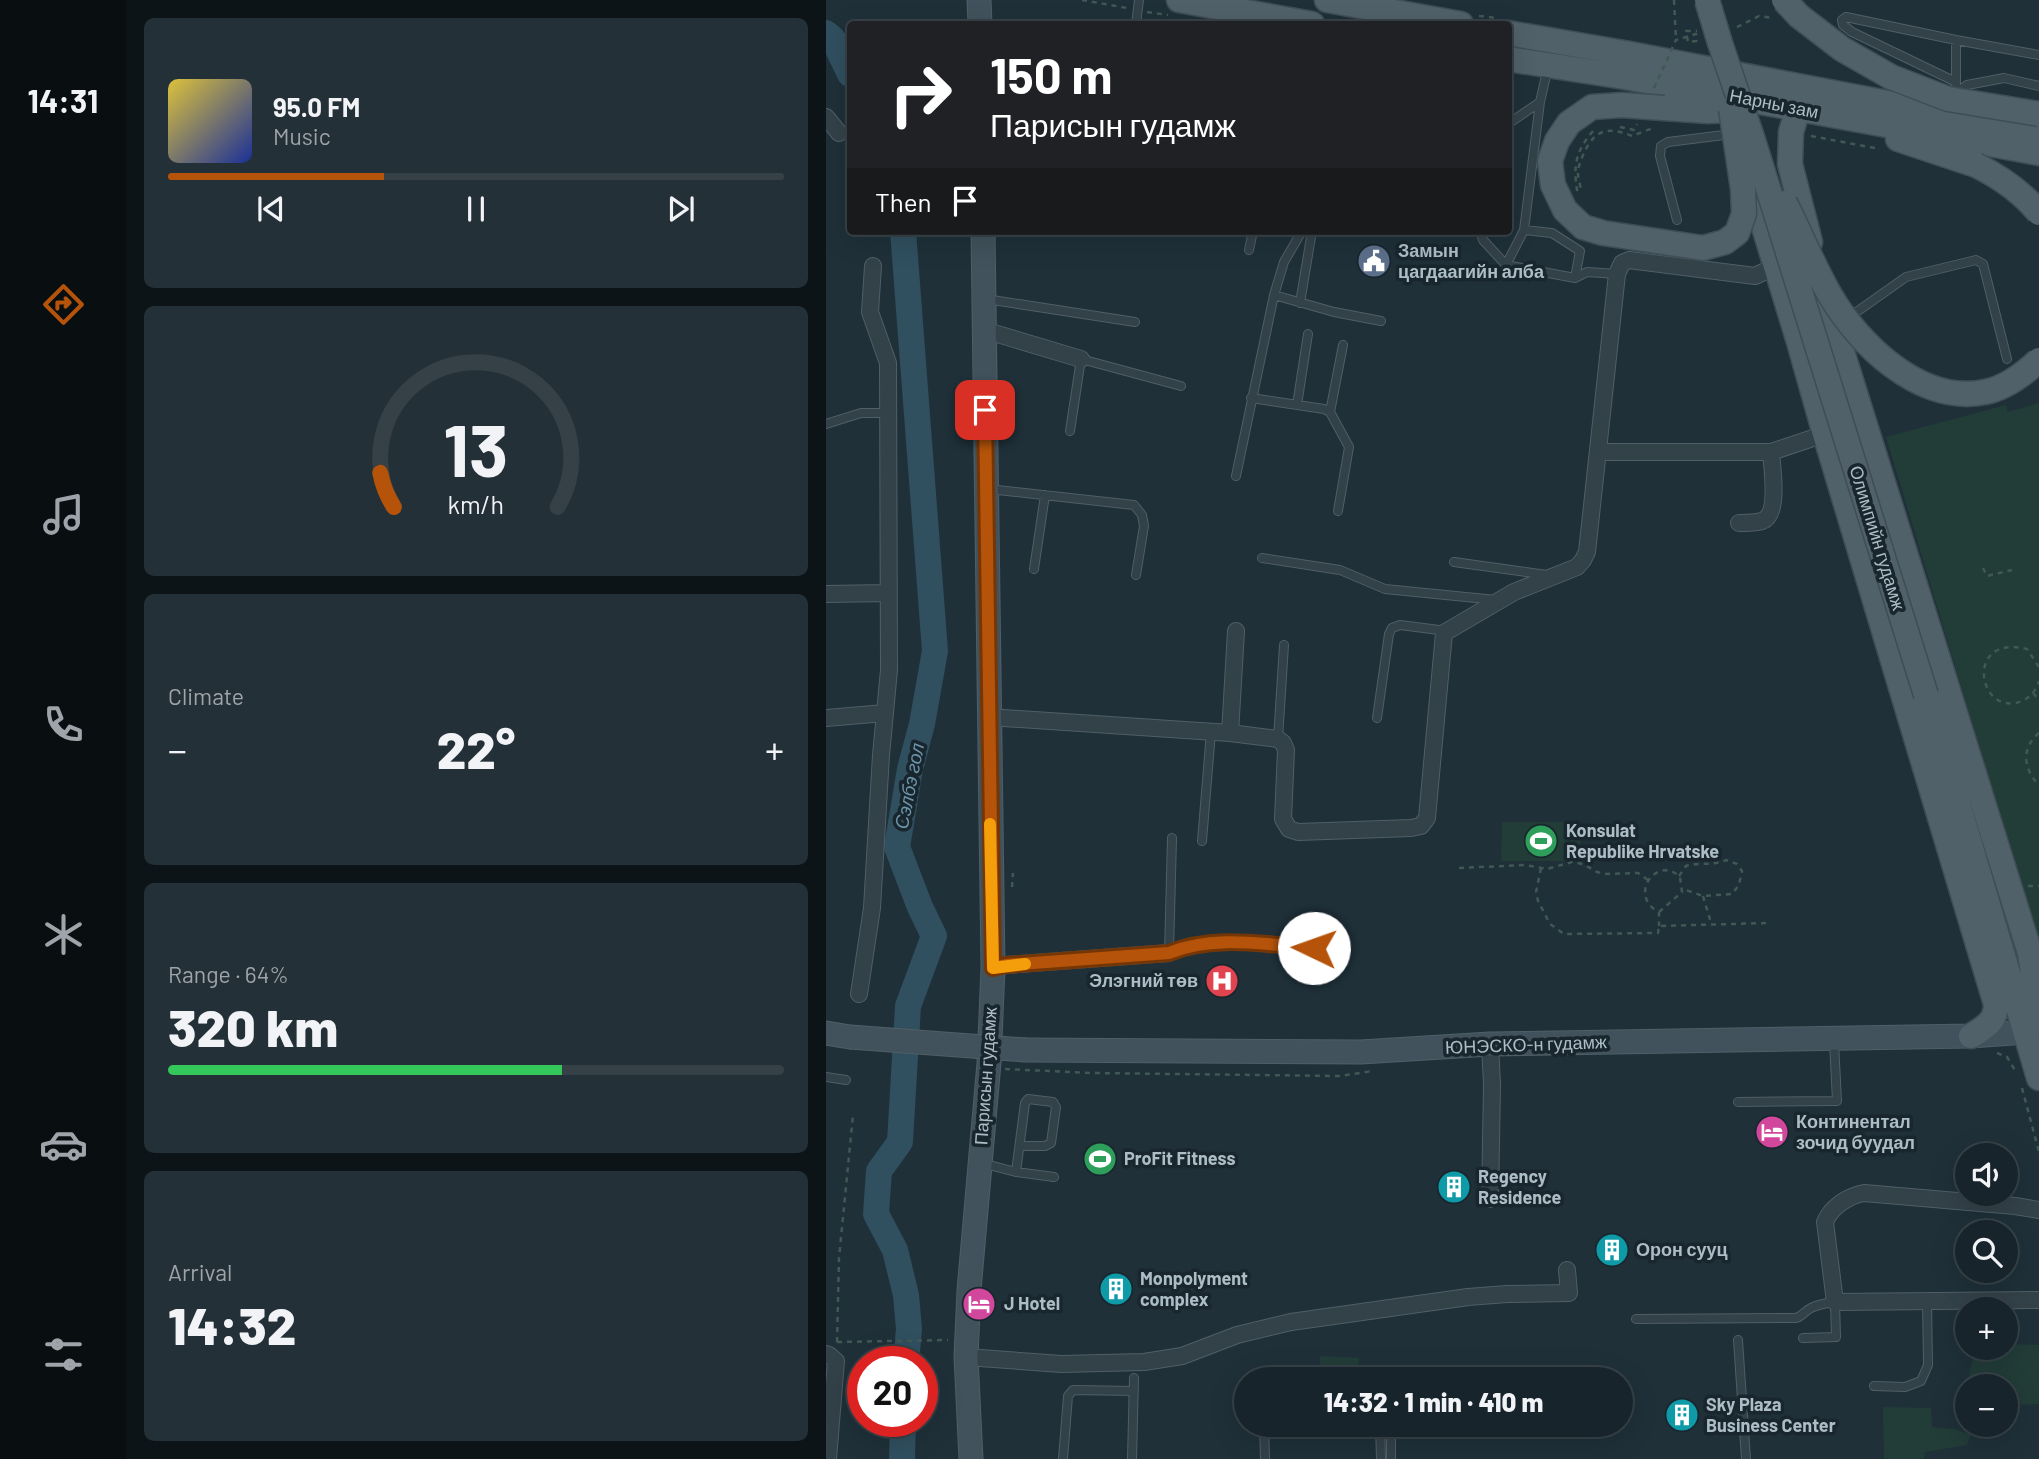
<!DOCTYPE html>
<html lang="en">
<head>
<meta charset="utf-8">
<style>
  body { margin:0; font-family:Barlow,sans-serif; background:#243037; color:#f1f3f6; height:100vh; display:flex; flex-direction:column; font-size:26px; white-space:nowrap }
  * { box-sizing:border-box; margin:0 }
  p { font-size:23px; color:#9ea4a9 }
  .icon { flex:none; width:38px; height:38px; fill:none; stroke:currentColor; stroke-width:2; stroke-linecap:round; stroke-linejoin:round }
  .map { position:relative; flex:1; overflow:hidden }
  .sheet { display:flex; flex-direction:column; gap:18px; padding:18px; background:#0d1418; width:700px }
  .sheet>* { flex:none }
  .guide { position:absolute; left:21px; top:21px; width:665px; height:214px; border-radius:7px; box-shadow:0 7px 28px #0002,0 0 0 2px #364147; background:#202124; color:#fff; overflow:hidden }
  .controls { position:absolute; left:1129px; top:1143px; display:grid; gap:14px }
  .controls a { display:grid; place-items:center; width:63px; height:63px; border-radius:50%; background:#17242b; box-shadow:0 7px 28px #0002,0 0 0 2px #364147; font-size:35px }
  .speed { position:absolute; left:21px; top:1346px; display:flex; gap:14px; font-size:35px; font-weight:700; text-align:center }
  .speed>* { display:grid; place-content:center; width:91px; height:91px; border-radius:50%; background:#17242b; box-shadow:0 7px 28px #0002,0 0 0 2px #364147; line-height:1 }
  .speed .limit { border:10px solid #d22; background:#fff; color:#111 }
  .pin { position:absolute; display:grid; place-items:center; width:60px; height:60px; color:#fff; margin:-30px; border-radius:14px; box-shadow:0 4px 10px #0006 }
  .me { position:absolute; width:77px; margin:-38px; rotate:273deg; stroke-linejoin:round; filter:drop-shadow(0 0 5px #0008) }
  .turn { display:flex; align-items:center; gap:24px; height:147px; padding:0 28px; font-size:32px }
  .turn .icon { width:91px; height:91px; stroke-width:2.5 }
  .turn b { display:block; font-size:49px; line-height:60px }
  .then { display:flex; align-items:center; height:66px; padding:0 28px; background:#0003; gap:14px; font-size:26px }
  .big { font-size:52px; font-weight:800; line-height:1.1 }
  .sheet .card { flex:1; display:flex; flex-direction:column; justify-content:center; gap:10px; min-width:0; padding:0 24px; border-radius:10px; background:#243037 }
  .sheet .dial { align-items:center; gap:0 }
  .dial svg { height:182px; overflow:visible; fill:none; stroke:#364147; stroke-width:7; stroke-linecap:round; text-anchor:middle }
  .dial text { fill:#f1f3f6; stroke:none }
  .song { display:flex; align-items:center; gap:21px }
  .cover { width:84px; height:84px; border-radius:10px; background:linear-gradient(135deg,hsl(50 70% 55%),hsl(230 70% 35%)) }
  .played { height:7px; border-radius:4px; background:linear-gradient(90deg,#b45309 35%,#364147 35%) }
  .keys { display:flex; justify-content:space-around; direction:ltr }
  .heat { display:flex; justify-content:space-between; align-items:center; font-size:38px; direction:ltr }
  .charge { height:10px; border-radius:5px; background:linear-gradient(90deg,#34c759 64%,#364147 0) }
  .trip { position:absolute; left:408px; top:1367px; width:399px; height:70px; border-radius:35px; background:#17242b; box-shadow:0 7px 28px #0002,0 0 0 2px #364147; font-weight:800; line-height:70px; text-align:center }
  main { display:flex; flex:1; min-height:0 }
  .menu { display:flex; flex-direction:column; width:126px; justify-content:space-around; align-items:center; background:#090e11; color:#9ea4a9 }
  .menu .icon { width:49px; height:49px }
  .menu .active { color:#b45309 }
  .menu b { font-size:32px; color:#f1f3f6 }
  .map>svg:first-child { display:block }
</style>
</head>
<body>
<main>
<nav class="menu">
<b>14:31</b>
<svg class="icon active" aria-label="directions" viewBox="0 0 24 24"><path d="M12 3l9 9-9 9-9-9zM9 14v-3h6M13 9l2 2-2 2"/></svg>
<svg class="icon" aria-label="music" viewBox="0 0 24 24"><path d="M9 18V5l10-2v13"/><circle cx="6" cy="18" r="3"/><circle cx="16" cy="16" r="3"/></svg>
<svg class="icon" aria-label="phone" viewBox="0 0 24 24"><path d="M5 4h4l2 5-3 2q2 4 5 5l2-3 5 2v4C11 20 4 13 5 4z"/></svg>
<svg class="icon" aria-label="climate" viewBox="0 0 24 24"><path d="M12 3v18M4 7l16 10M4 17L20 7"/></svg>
<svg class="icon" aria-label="car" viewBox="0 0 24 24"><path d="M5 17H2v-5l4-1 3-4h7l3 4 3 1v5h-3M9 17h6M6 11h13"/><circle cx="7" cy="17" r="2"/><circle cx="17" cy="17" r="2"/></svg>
<svg class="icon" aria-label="filters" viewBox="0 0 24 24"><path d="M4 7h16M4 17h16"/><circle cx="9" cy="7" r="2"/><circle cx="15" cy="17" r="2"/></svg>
</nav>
<section class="sheet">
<div class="card">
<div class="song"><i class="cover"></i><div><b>95.0 FM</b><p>Music</p></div></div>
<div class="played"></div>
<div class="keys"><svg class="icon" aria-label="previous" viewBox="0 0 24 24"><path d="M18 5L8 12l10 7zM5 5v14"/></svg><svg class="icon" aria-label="pause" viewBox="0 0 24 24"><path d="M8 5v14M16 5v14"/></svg><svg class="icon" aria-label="next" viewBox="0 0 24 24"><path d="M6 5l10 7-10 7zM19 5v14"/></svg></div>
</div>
<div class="card dial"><svg viewBox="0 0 100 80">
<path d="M14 69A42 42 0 1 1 86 69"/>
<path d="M14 69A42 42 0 0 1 8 54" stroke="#b45309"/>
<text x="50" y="56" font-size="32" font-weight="700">13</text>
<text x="50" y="72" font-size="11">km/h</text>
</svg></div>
<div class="card"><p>Climate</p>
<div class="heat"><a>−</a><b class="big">22°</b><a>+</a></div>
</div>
<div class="card"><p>Range · 64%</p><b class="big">320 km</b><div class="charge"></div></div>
<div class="card"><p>Arrival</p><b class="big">14:32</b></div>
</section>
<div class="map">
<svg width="1213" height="1459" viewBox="0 0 1213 1459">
  <rect width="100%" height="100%" fill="#1f3039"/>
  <path fill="#223c38" d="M1213 403V945L1060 437 1180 405 1182 412Z
    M676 822H754V861H675Z
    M1180 1344 1213 1345V1404L1180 1405V1386H1141L1149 1348H1180Z
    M494 1356 533 1358 532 1371H494Z
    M1057 1407 1105 1408 1106 1427 1129 1429 1145 1435 1141 1445 1099 1452 1098 1459H1058Z"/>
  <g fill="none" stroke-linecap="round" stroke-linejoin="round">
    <path stroke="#304f5f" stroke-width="26" d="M0 33 7 39 24 74
      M77 231 109 651 96 724 84 769 71 847 94 907 108 936 82 1006 74 1142 53 1171 50 1214 69 1250 80 1295 83 1329 80 1362
      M76 1459 77 1421"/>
    <defs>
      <path id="lane" d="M310 24 313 0
        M1130 40V86
        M1130 82 1026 32 1017 25 1016 20 1020 17 1130 40 1213 55
        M1130 93 1141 85 1178 78 1213 86
        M682 124 714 102
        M851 220 834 156 835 146 842 142 906 134
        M698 230 726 233 754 251 749 278
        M654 231 657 240 680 265 749 278 761 272 791 274
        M423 250 427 231
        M680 265 698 230 714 102 722 67
        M448 295 508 312 555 321
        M160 299 309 322
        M474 303 485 237
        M1022 318 1080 277 1150 260 1157 264 1181 359
        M425 398 498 409 504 412 523 447 512 511
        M471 405 482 334
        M504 412 517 345
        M0 424 35 413H61
        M244 431 255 359 355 386
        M410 476 448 295 458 262 476 231
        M162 489 308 505 316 515 318 526 310 575
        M436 558 514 570 559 589 670 600
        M628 562 721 575
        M208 569 219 495
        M551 718 563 634 566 628 574 625 621 631
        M452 739 458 645
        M346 838 343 953C389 935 441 945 488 948
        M376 841 385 732
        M0 1077 20 1080
        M912 1102 1011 1101 1008 1042
        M157 1167 163 1165 190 1172 228 1177
        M190 1172 199 1103 202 1099 227 1102 230 1107 225 1143 219 1146H194
        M810 1319 970 1318C976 1316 979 1311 985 1308 993 1304 1000 1303 1009 1302L1010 1337 977 1338
        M912 1340 920 1459
        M491 1379 525 1376 541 1379
        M1048 1386 1079 1387 1095 1381 1102 1365 1101 1301
        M438 1424 439 1459
        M554 1424 555 1459
        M565 1424V1459
        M237 1459 242 1396 247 1390 308 1391
        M306 1459 308 1378"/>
      <path id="street" d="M0 117 13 133
        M158 330 255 359
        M772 452H945L999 434
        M913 523C920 523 929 523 936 521 954 515 946 468 945 452
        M0 594 63 593
        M162 717 404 733 452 739 457 743 460 750 457 819 463 829 472 832 585 828 595 826 601 818 618 633 688 592 751 567 757 560 761 552 791 274 796 263 803 260 929 276 950 266
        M0 718 59 713
        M404 733 410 631
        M167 968 180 965 343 953
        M33 994 46 908 55 755 63 670 62 363 44 312 47 266
        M664 1044 666 1084 664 1199
        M1213 1210 1189 1206 1038 1193C1022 1196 1005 1207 999 1222L1009 1302 1213 1300
        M0 1354 3 1355 10 1361 2 1459
        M140 1357 235 1364 318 1362 356 1356 411 1335 465 1322 642 1297 681 1294 743 1293 741 1270"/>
      <path id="secondary" d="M153 0 154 24
        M0 1033 24 1037
        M200 1050 535 1052 664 1044 1145 1036 1200 1032
        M145 1459 140 1357 143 1290 163 1063 167 968 157 231"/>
      <path id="primary" d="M353 0 486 24
        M501 0 635 24
        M682 33 804 54 1213 132
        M682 59 799 77 1213 153
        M838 108 882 111 921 109
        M972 109 965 132 964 164 984 242
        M1072 139 1150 165
        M921 171 973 342 999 434 1170 1004C1170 1022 1159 1027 1145 1036
        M998 294 1204 953C1208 977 1213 1012 1200 1032
        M1100 695 1213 1078"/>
    </defs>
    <use href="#lane" stroke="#505f67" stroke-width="10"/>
    <use href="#street" stroke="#505f67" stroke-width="18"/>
    <use href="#secondary" stroke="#505f67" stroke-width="25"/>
    <use href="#primary" stroke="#3f4d56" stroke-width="27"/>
    <path stroke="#415855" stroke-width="2.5" stroke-dasharray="5 5" stroke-linecap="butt" d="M256 0 301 8
      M848 0 850 40
      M321 12 342 15
      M653 16 671 18
      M911 27 933 16 947 18
      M871 41 862 42 860 31H871
      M794 127 808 130 811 124
      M767 131C750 151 747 165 751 190H755C754 184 752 178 752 173 752 166 756 157 759 151 770 128 784 127 806 136L827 128
      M985 136 1054 149
      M1157 568 1161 576 1186 570
      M1213 667 1201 649C1137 633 1152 719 1196 701 1205 697 1210 690 1213 681
      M1207 693 1213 700
      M1213 733C1195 748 1197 769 1213 785
      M633 868 699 865 721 869 746 862 757 864 771 872 779 874 812 873 822 880
      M715 868 710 892 712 901 724 924 738 934 832 933 833 926 942 923
      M853 876 860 866C874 862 888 866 900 860L911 864 916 871 913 885 906 894 877 896 857 889
      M1202 886H1213
      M186 887 187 873
      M877 896 885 923
      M833 912 856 892 854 877C831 854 801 896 833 912V926
      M1171 1053 1181 1057 1190 1072
      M179 1069 266 1073 514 1076 546 1071
      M1196 1088 1213 1152
      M11 1342 13 1258 27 1115
      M11 1342 122 1340"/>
    <use href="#lane" stroke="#334149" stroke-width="8"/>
    <use href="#street" stroke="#334149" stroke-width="16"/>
    <use href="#secondary" stroke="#41525c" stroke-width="23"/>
    <use href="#primary" stroke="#516169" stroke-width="24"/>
    <defs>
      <path id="secondary-bridge" d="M24 1037 200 1050"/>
      <path id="primary-bridge" d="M881 0 894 43 926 137 1100 695
        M958 0 973 16 1016 49 1065 77 1122 99 1213 114
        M838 108 796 105 766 107 743 123 731 141 724 161 727 185 739 210 757 227 777 233 877 248 899 242 911 233 918 214 917 189 905 109
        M1150 165C1174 177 1196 192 1213 213
        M959 203C975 234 987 266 1004 295 1033 345 1095 405 1159 392 1180 388 1198 374 1213 360"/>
    </defs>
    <use href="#secondary-bridge" stroke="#505f67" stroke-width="25" stroke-linecap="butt"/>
    <use href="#primary-bridge" stroke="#3f4d56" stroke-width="27" stroke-linecap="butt"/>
    <path stroke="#415855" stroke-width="2.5" stroke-dasharray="5 5" stroke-linecap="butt" d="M828 88 850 40 870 34 871 41"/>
    <use href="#secondary-bridge" stroke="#41525c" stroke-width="23"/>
    <use href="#primary-bridge" stroke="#516169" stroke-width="24"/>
  </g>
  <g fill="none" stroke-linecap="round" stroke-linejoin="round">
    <defs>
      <path id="route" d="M159 410 167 968 180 965 343 953C388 934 441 945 488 948"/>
    </defs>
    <use href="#route" stroke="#753606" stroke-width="18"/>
    <use href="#route" stroke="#b45309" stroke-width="12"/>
    <path stroke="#f59e0b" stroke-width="12" d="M164 824 167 968 199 964"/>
  </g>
  <defs>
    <symbol id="civic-disc" viewBox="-11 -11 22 22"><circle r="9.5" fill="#5c6f8a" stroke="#19262e"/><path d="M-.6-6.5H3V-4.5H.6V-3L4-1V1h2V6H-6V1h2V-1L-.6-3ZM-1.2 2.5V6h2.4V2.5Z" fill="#fff"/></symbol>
    <symbol id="stadium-disc" viewBox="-11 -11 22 22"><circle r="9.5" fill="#2e9e5b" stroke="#19262e"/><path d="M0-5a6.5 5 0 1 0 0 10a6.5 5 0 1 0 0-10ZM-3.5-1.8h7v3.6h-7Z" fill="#fff"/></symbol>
    <symbol id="hospital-disc" viewBox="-11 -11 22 22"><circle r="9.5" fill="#e0444e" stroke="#19262e"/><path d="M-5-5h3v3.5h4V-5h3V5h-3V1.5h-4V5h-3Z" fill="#fff"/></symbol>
    <symbol id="hotel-disc" viewBox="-11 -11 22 22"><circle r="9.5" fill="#d1479c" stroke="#19262e"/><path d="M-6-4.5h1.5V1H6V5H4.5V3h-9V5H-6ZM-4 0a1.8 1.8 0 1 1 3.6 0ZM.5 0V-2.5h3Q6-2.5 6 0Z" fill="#fff"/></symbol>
    <symbol id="building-disc" viewBox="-11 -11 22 22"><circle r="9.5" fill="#0f9aa8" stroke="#19262e"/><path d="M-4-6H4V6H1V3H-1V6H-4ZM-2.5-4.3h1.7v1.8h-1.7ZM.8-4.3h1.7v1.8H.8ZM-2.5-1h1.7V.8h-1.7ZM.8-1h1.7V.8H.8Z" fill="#fff"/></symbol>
  </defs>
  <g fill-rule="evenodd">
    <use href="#civic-disc" x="529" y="242" width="38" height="38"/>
    <use href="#stadium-disc" x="696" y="822" width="38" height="38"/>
    <use href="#hospital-disc" x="377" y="962" width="38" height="38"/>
    <use href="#hotel-disc" x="927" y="1113" width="38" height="38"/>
    <use href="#stadium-disc" x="255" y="1140" width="38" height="38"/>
    <use href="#building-disc" x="609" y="1168" width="38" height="38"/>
    <use href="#building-disc" x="767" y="1231" width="38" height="38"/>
    <use href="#building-disc" x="271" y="1270" width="38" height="38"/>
    <use href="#hotel-disc" x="134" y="1285" width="38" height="38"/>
    <use href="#building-disc" x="837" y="1396" width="38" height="38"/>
  </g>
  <g text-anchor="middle" stroke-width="7" stroke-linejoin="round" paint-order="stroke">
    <g font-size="18" fill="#adbdc6" stroke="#19262e">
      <text transform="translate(948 104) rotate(11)" y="6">Нарны зам</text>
      <text transform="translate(1051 538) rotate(73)" y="6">Олимпийн гудамж</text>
      <text transform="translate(700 1045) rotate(-2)" y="6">ЮНЭСКО-н гудамж</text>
      <text transform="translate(160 1076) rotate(-86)" y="6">Парисын гудамж</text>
    </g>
    <g font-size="18" font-weight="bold" fill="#adbdc6" stroke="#19262e" text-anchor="start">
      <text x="572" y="257">Замын<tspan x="572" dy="21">цагдаагийн алба</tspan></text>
      <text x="740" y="837">Konsulat<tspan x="740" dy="21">Republike Hrvatske</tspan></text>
      <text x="372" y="987" text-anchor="end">Элэгний төв</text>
      <text x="970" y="1128">Континентал<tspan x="970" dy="21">зочид буудал</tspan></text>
      <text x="298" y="1165">ProFit Fitness</text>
      <text x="652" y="1183">Regency<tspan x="652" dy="21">Residence</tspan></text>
      <text x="810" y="1256">Орон сууц</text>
      <text x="314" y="1285">Monpolyment<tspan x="314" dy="21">complex</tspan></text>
      <text x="178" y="1310">J Hotel</text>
      <text x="880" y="1411">Sky Plaza<tspan x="880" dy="21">Business Center</tspan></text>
    </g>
    <g font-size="19" font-style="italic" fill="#6c96ab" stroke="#19262e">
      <text transform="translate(83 786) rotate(-79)" y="7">Сэлбэ гол</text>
    </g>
  </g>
</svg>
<div class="controls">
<a><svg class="icon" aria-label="sound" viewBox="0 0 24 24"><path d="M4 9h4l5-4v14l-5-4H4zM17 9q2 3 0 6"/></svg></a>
<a><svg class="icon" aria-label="search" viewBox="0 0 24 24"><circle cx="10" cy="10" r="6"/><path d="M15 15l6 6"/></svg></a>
<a>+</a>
<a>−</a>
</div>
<div class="speed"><div class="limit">20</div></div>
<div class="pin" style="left:159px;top:410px;background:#d93025"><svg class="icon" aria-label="arrive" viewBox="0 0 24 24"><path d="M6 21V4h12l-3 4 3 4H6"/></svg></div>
<svg class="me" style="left:488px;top:948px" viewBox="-20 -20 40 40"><circle r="19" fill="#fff"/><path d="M0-13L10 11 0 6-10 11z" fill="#b45309"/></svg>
<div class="trip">14:32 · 1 min · 410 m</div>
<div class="guide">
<div class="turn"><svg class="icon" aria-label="right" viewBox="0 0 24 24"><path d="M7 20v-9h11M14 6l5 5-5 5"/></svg><div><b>150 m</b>Парисын гудамж</div></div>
<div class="then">Then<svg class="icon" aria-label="arrive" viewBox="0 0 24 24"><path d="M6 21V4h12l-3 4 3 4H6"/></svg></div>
</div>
</div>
</main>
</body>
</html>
